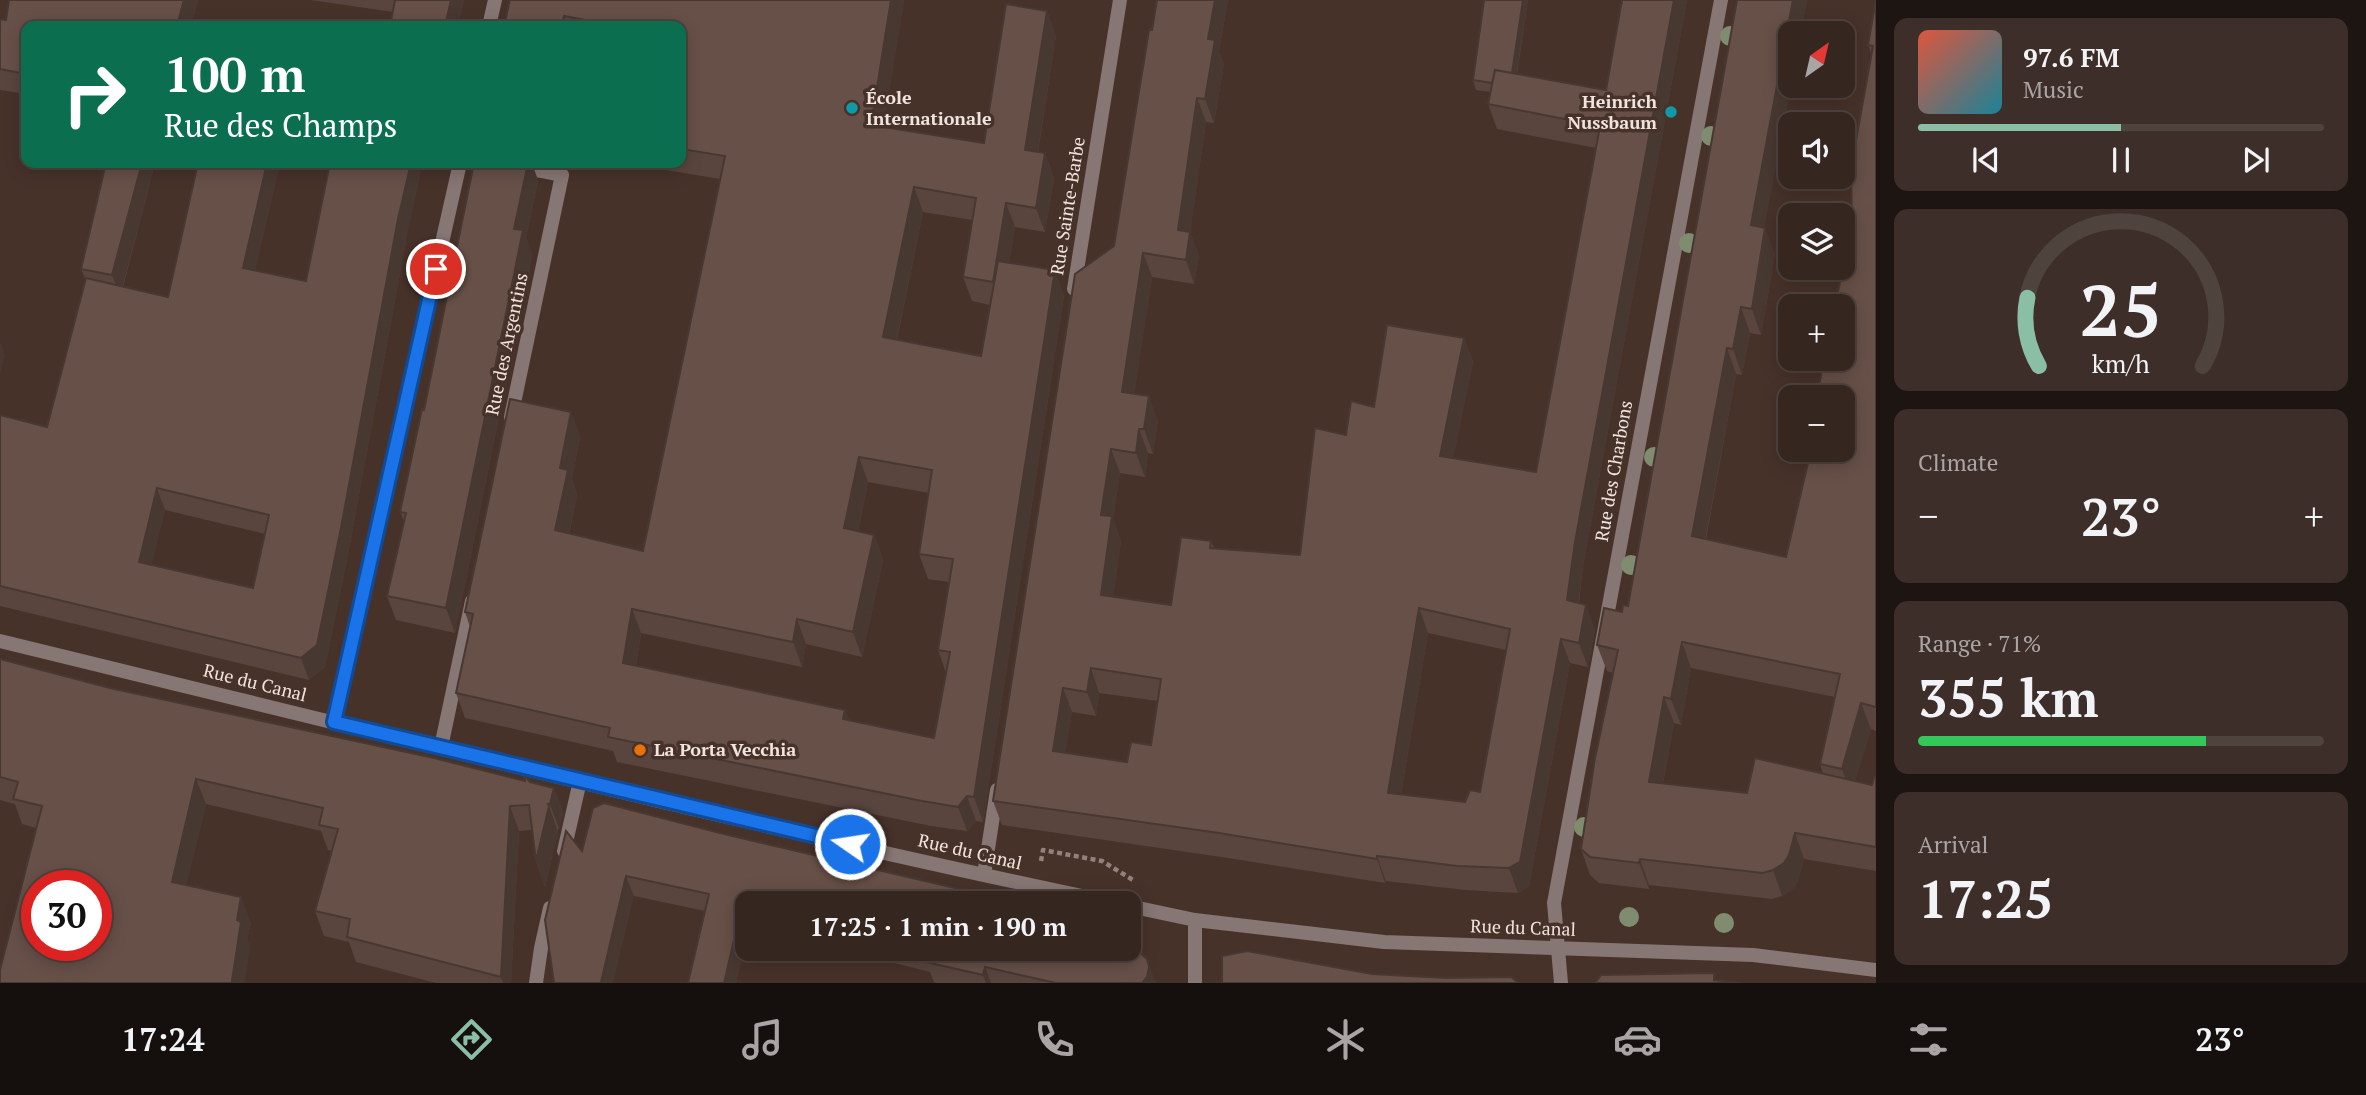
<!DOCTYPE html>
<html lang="en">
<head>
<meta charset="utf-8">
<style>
  body { margin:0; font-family:"PT Serif",serif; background:#3d2e29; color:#f1f3f6; height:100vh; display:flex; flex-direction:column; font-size:26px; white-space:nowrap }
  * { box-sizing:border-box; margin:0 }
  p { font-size:23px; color:#aaa5a5 }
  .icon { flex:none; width:38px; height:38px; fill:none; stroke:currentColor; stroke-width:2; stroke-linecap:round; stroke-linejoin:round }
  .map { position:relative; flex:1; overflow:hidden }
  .details { display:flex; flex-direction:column; gap:18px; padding:18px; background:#1d1512; width:490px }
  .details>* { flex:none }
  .top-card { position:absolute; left:21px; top:21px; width:665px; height:147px; border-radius:14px; box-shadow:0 4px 18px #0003,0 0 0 2px #4f433e; background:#0b6e4f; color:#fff; overflow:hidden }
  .needle { width:46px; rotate:34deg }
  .buttons { position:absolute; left:1778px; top:21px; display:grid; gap:14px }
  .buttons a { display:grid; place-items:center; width:77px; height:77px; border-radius:14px; background:#352620; box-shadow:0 4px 18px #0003,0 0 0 2px #4f433e; font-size:35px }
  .speed { position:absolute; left:21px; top:870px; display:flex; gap:14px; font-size:35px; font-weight:700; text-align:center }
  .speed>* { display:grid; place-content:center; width:91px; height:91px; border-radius:50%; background:#352620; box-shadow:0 4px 18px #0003,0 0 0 2px #4f433e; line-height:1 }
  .speed .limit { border:10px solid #d22; background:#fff; color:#111 }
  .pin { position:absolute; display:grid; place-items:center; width:60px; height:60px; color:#fff; margin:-30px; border:4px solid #fff; border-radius:50%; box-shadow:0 2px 7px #0007 }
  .me { position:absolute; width:77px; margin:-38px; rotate:283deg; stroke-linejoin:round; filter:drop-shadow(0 0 5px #0008) }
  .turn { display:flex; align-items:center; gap:24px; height:147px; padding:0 28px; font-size:32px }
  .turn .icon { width:91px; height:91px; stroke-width:2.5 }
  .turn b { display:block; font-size:49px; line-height:60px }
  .big { font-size:52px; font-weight:700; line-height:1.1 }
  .details .tile { flex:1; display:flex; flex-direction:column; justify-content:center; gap:10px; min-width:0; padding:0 24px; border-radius:14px; background:#3d2e29 }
  .details .dial { align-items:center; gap:0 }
  .dial svg { height:182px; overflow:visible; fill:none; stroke:#4f433e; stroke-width:7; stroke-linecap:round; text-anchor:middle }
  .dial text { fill:#f1f3f6; stroke:none }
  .song { display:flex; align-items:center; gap:21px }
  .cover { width:84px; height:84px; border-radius:10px; background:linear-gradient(135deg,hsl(10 70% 55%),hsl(190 70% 35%)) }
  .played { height:7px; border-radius:4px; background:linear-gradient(90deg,#8abfa5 50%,#4f433e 50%) }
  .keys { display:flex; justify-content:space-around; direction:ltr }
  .heat { display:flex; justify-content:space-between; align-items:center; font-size:38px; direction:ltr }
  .charge { height:10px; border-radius:5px; background:linear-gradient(90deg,#34c759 71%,#4f433e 0) }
  .trip { position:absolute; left:735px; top:891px; width:406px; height:70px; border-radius:14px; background:#352620; box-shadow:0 4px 18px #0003,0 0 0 2px #4f433e; font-weight:700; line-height:70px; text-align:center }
  .dock { display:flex; height:112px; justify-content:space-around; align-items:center; background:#150f0d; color:#aaa5a5 }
  .dock .icon { width:49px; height:49px }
  .dock .selected { color:#8abfa5 }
  .dock b { font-size:32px; color:#f1f3f6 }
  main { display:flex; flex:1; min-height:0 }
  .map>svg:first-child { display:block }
</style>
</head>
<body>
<main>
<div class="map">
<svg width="1876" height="983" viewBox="0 0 1876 983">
  <rect width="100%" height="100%" fill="#47322a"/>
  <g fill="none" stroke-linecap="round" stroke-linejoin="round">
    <path stroke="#928079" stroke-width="4.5" stroke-dasharray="5 3.5" stroke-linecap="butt" d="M1041 861 1043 850 1102 861 1133 880"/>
    <path stroke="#867674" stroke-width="14" d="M489 26 495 0
      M500 163 562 175 511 417
      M1074 289 1120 0
      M0 641C370 731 742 825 1115 903
      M334 722 460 163
      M441 747 472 601
      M564 851 580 781
      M984 875 997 790
      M1129 906 1195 920 1384 942 1753 955 1876 970
      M536 983 541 948 550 908
      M1195 983V920
      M1561 983 1554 903 1721 0"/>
  </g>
  <g fill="#808c70">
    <circle cx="1730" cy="36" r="10"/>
    <circle cx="1711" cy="136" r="10"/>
    <circle cx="1689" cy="243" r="10"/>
    <circle cx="1654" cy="457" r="10"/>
    <circle cx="1631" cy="565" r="10"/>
    <circle cx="1584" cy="827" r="10"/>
    <circle cx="1629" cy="917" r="10"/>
    <circle cx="1724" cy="923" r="10"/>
  </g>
  <path fill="#59453e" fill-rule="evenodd" d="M9 0H198L191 26H26V94L0 90V19L6 20Z
    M311 0H464L458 26H390L393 12Z
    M510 0H904L883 127 984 143 1047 11 1056 36 1038 152 1045 153 1054 178 1045 232 1015 227 1009 263 1064 295 983 822 976 821 967 831 931 826 617 762 613 751 465 718 456 693 470 627 465 612 571 412 580 437 572 479 577 495 569 534 643 551 720 179 624 163H681V26H504ZM923 212 972 220 963 277 972 301 990 305 981 356 897 340ZM868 482 929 493 919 554 928 579 949 582 938 650 946 673 934 738 849 720 845 710 636 666 641 633 802 667 806 644 862 657 883 560 874 535 858 531Z
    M1157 0H1228L1219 51 1224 64 1214 123 1206 122 1190 232 1199 256 1194 284 1152 277 1134 394 1158 420 1153 454 1148 453 1145 477 1120 473 1113 519 1121 541 1113 596 1171 605 1211 541 1214 548 1300 555 1346 435 1374 407 1464 338 1473 362 1453 458 1536 472 1596 148 1497 129 1488 104 1491 92 1476 90 1473 80 1528 0 1517 74 1606 90 1622 0H1687L1583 566 1579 603 1595 629 1588 667 1570 663 1529 886 1518 893 1465 890 1386 881 1385 883 1228 858 1002 825 993 801 1114 246ZM1428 633 1506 650 1480 792 1465 802 1401 794ZM1099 693 1158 701 1151 745 1127 762 1065 753 1072 712 1096 716Z
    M1737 0H1807L1764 227 1775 254 1761 335 1750 333 1742 375 1736 374 1706 539 1786 557 1823 396 1819 386 1852 224 1872 55 1868 45 1876 0V731L1871 729 1855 781 1872 785 1876 777V871L1804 859 1798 881 1793 889 1782 896 1772 899 1649 885V889L1599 883 1590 875 1581 849 1613 673 1607 671 1597 645 1628 606ZM1691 668 1835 697 1820 764 1823 774 1747 793 1663 783 1674 723 1681 725Z
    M155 163 123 287 168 297 198 163H280L255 270 306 281 406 241 349 549 325 667 309 680 0 606V415L47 427 86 281 81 269ZM165 510 265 534 253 588 151 565Z
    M538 180 526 238 532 255 455 633 396 620 387 596 404 521 400 512 424 410Z
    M0 659 110 688 554 788 563 813 559 829H558V832L545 887 536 861 532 830 519 831 511 983H436L356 962 349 942 324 936 315 911 332 851 328 850 321 831 206 804 186 885 251 923 247 939 250 947 36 828 22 824 15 804 0 800Z
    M724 834 1019 903H747V934L736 983H688L705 911 634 896 582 851Z
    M834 948H1129L1147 959 1155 983H936L934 982 930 972Z"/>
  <path fill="#483832" d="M184 0H198L191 26H177Z
    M451 0H464L458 26H445Z
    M891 0H904L880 150 871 125Z
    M1215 0H1228L1219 51 1224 64 1214 123 1205 99 1208 39Z
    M1523 0H1528L1513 96 1510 86Z
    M1674 0H1687L1583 566 1576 624 1567 600 1575 542Z
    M1793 0H1807L1801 33H1790L1791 86 1760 251 1751 225Z
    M1047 11 1056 36 1034 175 1025 150Z
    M564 16 568 26H562Z
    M1197 98 1206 122 1190 232 1199 256 1194 284 1186 260 1178 230Z
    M1045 153 1054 178 1045 232 1036 208Z
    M142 163H155L120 296 112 275Z
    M267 163H280L251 289 243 268Z
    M411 163H423L406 241 349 549 325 667 309 680 301 658Z
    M528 163H532L538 180 526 238 532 255 455 633 446 608 514 229Z
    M914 187 923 212 892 362 883 337Z
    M1006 203 1015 227 1002 307 993 282Z
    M1765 228 1775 254 1761 335 1752 309Z
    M1143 253 1152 277 1131 416 1122 392Z
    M1055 270 1064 295 983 822 974 797Z
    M1741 307 1750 333 1742 375 1733 349Z
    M1464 338 1473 362 1449 480 1440 456Z
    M0 341 5 355 0 373Z
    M1727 348 1736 374 1701 562 1692 536Z
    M1149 396 1158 420 1153 454 1144 429Z
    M571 412 580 437 572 479 577 495 564 555 555 530 560 468Z
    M1139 429 1148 453 1145 477 1136 453Z
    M1111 449 1120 473 1113 519 1121 541 1110 619 1101 595V515Z
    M859 457 868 482 853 553 844 528Z
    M157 488 165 510 147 583 139 562Z
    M874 535 883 560 862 657 853 632Z
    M1586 605 1595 629 1588 667 1579 643Z
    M1419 608 1428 633 1397 817 1388 793Z
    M632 609 641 633 632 688 623 663Z
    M797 619 806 644 802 667 793 642Z
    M1561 639 1570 663 1529 886 1518 893 1509 868Z
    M1682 642 1691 668 1681 725 1671 699Z
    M1091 668 1099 693 1096 716 1087 692Z
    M1063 688 1072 712 1062 775 1053 751Z
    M1664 697 1674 723 1658 808 1649 782Z
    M1861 703 1871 729 1851 795 1842 769Z
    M845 710 854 735 843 719Z
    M196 779 206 804 181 907 172 882Z
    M554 788 563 813 559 829 550 804Z
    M967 796 976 821 967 831 958 807Z
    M510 806 519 831 511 983H503L501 977Z
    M549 806 558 832 545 887 536 861Z
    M1795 833 1804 859 1798 881 1793 889 1782 896 1773 870Z
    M1377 856 1386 881 1385 883 1377 859Z
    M1640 859 1649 885V889L1639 863Z
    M626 876 634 896 613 983H602Z
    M241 897 251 923 247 939 250 947 245 983 232 981 237 920Z
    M744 897 747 907V934L736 983H724Z
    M1147 959 1154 979 1155 983H1142Z
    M985 967 991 983H986L983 975Z"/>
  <path fill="#675048" stroke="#483832" stroke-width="2" fill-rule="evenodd" d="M9 0H184L177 26H26V74L0 69V19L6 20Z
    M395 0H451L445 26H390Z
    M510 0H891L871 125 984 143 1006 4 1047 11 1025 150 1045 153 1036 208 1006 203 993 282 963 277 976 198 914 187 883 337 981 356 998 261 1055 270 974 797 967 796 958 807 922 801 608 737 610 728 456 693 473 614 465 612 510 399 571 412 560 468 568 470 555 530 643 551 725 156 681 149V26H616L564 16 562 26H504ZM859 457 932 470 919 554 953 559 938 650 950 652 934 738 843 719 845 710 623 663 632 609 793 642 797 619 853 632 874 535 844 528Z
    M1157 0H1215L1208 39 1215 40 1205 99 1197 98 1178 230 1190 232 1186 260 1143 253 1122 392 1149 396 1144 429H1139L1136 453 1111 449 1101 515 1112 516 1101 595 1171 605 1181 537 1211 541 1210 548 1300 555 1315 428 1346 435 1351 401 1374 407 1387 325 1464 338 1440 456 1536 472 1600 126 1488 104 1495 70 1606 90 1622 0H1674L1575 542 1567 600 1586 605 1579 643 1561 639 1520 862 1509 868 1457 866 1377 856V859L1219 833 993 801 1075 274 1114 246 1149 30H1152ZM1419 608 1510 629 1480 792 1470 790 1465 802 1388 793ZM1091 668 1161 679 1151 745 1131 742 1127 762 1053 751 1063 688 1087 692Z
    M1484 0H1523L1512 73 1495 70 1492 83 1473 80Z
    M1737 0H1793L1751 225 1765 228 1752 309 1741 307 1733 349 1727 348 1692 536 1786 557 1811 450H1843V397H1822L1825 387 1819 386 1824 359H1843V306H1835L1852 224 1851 168 1873 46 1868 45 1876 0V707L1861 703 1842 769 1820 764 1840 674 1682 642 1671 699 1664 697 1649 782 1747 793 1755 758 1872 785 1874 777H1876V847L1795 833 1789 855 1784 863 1773 870 1763 873 1640 859 1639 863 1590 857 1581 849 1595 758 1618 650 1597 645 1604 608 1622 612 1623 605 1628 606Z
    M106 163H142L112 275 81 269Z
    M198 163H267L243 268 306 281 330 163H411L398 219 341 528 317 645 301 658 0 586V415L47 427 86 278 168 297ZM157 488 269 515 253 588 139 562Z
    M474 163H528L514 229 523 230 446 608 387 596 406 513 400 512 422 409 424 410Z
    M0 659 110 688 434 758 525 781 524 775 530 782 554 788 550 804H548L549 806 536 861 529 805 510 806 501 977 347 937 350 919 315 911 338 829 319 825 323 808 196 779 172 882 241 897 237 920 241 922 232 981 244 983H0V970L42 806 13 799 18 782 0 777ZM37 886H96V945H37Z
    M604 803 724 834 1019 903H771L744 897 724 983H688L709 894 626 876 601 982 607 983H554L545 920 566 831 582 851 593 808Z
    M1129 942 1147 959 1149 967 1147 977 1142 983H1056L985 967 983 975 926 962 928 953 911 948H1129Z
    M1247 951 1372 974 1447 978 1511 977 1519 983H1222V956Z
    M1714 973V980L1740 983H1595L1601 975Z"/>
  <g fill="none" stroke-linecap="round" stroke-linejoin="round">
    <defs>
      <path id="route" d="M436 269 334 722 850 844"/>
    </defs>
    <use href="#route" stroke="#114b97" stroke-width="18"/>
    <use href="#route" stroke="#1a73e8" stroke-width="12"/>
  </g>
  <g fill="#0f9aa8" stroke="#47322a" stroke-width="2.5">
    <circle cx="852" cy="108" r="7"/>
    <circle cx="1671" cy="112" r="7"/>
  </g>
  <circle fill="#e8710a" stroke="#47322a" stroke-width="2.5" cx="640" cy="750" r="7"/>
  <g text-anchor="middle" stroke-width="7" stroke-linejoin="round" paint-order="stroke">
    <g font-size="18" font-weight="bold" fill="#f1e3de" stroke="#47322a" text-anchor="start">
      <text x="866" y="104">École<tspan x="866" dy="21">Internationale</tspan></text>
      <text x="1657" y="108" text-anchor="end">Heinrich<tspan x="1657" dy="21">Nussbaum</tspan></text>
      <text x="654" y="756">La Porta Vecchia</text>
    </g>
    <g font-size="18" fill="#f1e3de" stroke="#47322a">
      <text transform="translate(1068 206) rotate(-81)" y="6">Rue Sainte-Barbe</text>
      <text transform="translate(507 344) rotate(-78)" y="6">Rue des Argentins</text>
      <text transform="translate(1614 471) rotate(-80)" y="6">Rue des Charbons</text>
      <text transform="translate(255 683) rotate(14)" y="6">Rue du Canal</text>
      <text transform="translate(970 852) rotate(13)" y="6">Rue du Canal</text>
      <text transform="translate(1523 928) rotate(2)" y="6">Rue du Canal</text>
    </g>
  </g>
</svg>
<div class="buttons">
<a><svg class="needle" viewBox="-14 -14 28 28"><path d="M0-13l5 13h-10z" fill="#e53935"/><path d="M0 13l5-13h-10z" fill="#aaa5a5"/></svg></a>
<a><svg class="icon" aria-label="sound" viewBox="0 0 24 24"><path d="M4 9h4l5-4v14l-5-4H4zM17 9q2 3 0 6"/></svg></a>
<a><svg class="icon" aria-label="layers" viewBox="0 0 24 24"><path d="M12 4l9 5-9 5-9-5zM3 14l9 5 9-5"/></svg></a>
<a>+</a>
<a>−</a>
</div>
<div class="speed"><div class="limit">30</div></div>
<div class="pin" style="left:436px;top:269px;background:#d93025"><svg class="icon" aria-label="arrive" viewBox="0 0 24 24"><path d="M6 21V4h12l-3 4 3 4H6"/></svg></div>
<svg class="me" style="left:850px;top:844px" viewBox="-20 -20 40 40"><circle r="17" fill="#1a73e8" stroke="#fff" stroke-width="3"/><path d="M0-11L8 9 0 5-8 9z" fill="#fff"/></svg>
<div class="trip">17:25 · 1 min · 190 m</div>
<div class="top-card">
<div class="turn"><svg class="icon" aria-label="right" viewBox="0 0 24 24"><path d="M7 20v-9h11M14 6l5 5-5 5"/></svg><div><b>100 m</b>Rue des Champs</div></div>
</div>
</div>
<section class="details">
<div class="tile">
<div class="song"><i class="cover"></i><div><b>97.6 FM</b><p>Music</p></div></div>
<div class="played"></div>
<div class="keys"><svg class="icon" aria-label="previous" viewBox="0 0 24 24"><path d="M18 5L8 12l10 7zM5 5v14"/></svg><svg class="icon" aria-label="pause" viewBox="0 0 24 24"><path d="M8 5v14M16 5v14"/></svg><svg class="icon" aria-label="next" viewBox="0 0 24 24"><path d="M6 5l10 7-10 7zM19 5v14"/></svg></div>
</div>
<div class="tile dial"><svg viewBox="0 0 100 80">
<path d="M14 69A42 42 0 1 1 86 69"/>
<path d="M14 69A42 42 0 0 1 9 39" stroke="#8abfa5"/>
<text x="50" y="56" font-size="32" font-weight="700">25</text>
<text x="50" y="72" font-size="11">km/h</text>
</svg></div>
<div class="tile"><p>Climate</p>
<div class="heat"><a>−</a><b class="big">23°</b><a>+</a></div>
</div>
<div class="tile"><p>Range · 71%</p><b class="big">355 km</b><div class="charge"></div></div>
<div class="tile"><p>Arrival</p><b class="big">17:25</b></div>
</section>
</main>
<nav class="dock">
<b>17:24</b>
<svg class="icon selected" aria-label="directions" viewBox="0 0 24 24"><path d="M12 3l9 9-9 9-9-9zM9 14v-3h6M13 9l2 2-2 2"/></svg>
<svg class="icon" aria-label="music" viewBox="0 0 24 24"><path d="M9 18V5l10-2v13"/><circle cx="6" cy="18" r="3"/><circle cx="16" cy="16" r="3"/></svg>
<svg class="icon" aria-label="phone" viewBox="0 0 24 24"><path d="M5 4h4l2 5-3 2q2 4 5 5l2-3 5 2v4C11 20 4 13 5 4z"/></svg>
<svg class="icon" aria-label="climate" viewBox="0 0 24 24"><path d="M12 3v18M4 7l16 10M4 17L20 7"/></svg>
<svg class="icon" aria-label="car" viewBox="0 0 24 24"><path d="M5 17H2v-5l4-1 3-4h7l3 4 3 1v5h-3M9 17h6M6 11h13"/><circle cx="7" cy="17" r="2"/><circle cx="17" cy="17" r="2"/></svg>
<svg class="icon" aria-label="filters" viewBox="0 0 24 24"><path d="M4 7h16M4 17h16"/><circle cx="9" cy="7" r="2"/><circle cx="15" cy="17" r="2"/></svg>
<b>23°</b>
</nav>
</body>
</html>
